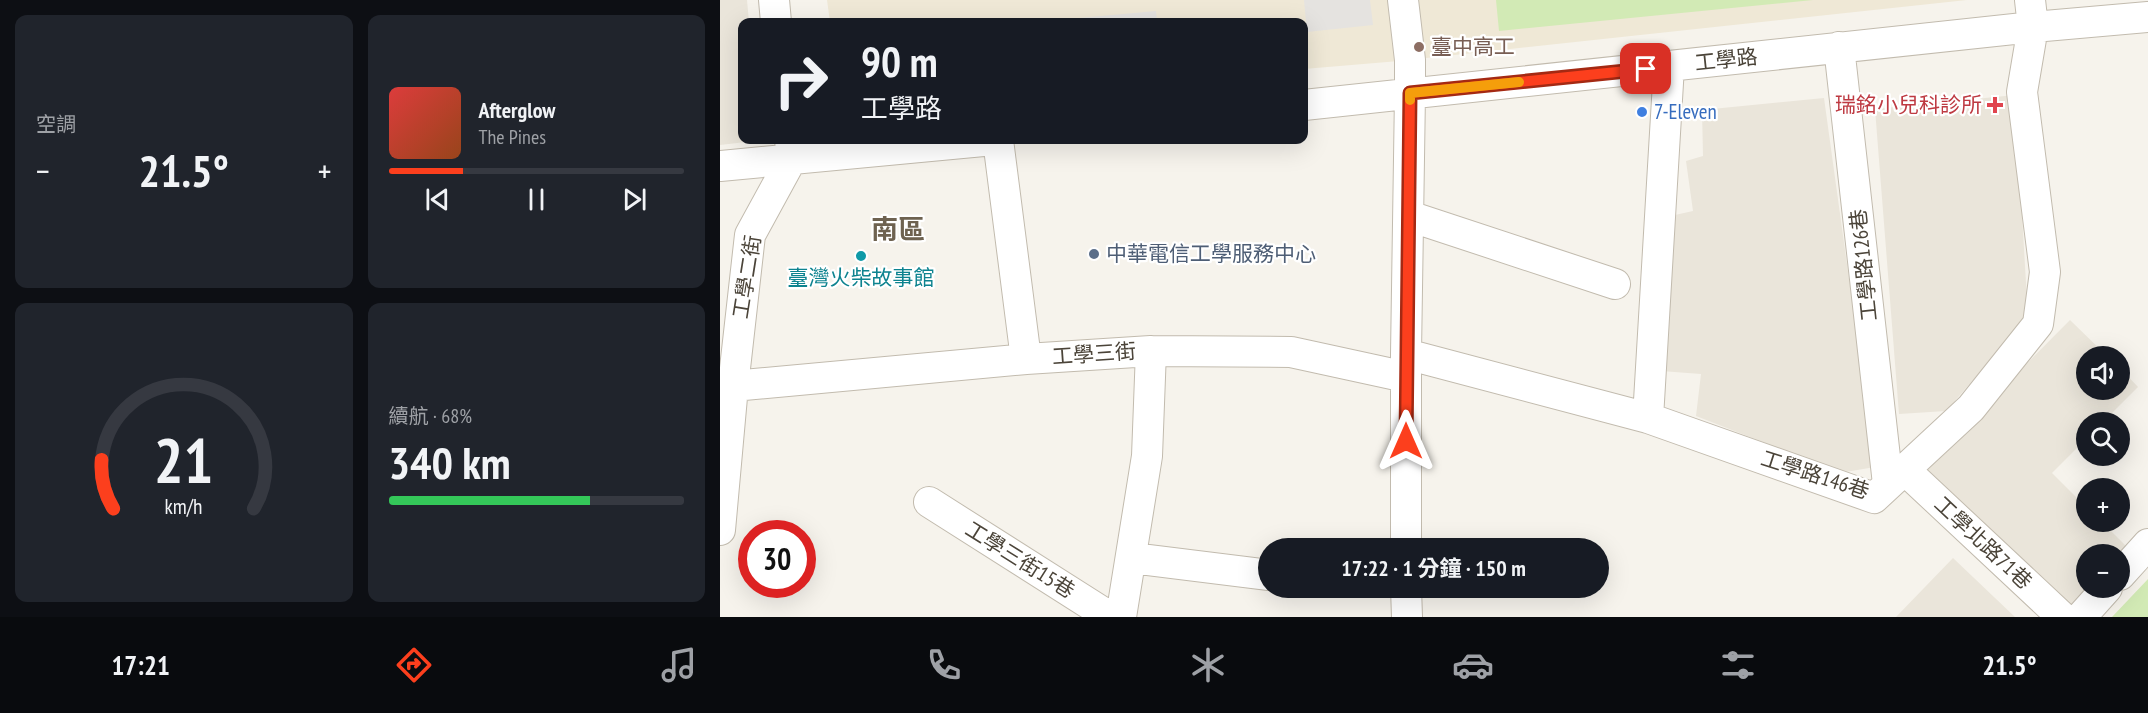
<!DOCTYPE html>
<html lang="zh-TW">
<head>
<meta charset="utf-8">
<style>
  body { margin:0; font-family:"PT Sans Narrow","Noto Sans TC",sans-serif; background:#20242c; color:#f1f3f6; height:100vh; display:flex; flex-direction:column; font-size:22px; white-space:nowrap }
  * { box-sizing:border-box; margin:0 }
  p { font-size:20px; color:#9ea1a6 }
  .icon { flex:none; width:33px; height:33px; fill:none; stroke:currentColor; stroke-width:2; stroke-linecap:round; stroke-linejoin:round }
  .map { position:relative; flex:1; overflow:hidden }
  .side { display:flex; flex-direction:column; gap:15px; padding:15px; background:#0d0f14; width:720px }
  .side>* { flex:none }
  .top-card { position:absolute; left:18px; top:18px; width:570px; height:126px; border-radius:12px; box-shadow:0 6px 24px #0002; background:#171b24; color:#f1f3f6; overflow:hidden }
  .controls { position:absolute; left:1356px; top:346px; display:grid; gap:12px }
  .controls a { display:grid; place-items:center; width:54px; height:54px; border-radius:50%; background:#171b24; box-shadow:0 6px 24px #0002; font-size:30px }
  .speed { position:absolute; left:18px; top:520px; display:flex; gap:12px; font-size:30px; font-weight:700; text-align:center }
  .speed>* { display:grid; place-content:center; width:78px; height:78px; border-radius:50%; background:#171b24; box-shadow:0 6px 24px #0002; line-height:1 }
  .speed .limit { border:9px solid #d22; background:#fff; color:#111 }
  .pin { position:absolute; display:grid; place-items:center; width:51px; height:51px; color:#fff; margin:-26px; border-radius:12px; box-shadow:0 3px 9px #0006 }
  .me { position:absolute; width:66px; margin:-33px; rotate:0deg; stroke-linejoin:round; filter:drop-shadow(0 0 4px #0008) }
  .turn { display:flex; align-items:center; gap:21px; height:126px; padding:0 24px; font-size:27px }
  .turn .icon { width:78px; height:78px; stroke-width:2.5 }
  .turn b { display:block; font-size:42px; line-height:51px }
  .big { font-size:45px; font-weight:700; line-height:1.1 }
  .side .card { flex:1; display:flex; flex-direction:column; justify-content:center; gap:9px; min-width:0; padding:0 21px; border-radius:12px; background:#20242c }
  .side .dial { align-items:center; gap:0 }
  .dial svg { height:156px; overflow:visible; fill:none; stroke:#363941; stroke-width:7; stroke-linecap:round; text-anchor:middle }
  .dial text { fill:#f1f3f6; stroke:none }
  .song { display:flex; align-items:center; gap:18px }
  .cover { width:72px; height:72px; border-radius:9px; background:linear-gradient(135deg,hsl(0 70% 55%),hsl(20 70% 35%)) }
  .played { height:6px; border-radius:3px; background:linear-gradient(90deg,#fc3f1d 25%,#363941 25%) }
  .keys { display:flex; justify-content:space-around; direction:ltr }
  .heat { display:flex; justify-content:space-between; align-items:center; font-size:33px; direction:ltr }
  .charge { height:9px; border-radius:4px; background:linear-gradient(90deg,#34c759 68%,#363941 0) }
  .side .tiles { flex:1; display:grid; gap:15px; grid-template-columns:repeat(2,1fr) }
  .trip { position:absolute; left:538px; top:538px; width:351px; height:60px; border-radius:30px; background:#171b24; box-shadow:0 6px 24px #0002; font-weight:700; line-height:60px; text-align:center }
  .tabs { display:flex; height:96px; justify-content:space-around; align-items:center; background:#090b0e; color:#9ea1a6 }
  .tabs .icon { width:42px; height:42px }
  .tabs .current { color:#fc3f1d }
  .tabs b { font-size:27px; color:#f1f3f6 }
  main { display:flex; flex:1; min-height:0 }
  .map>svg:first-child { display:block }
</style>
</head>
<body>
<main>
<section class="side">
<div class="tiles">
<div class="card"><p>空調</p>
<div class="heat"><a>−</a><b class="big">21.5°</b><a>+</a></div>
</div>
<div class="card">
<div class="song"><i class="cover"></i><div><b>Afterglow</b><p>The Pines</p></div></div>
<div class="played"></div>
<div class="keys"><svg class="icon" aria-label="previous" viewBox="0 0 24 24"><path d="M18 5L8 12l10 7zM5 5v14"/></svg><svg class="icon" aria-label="pause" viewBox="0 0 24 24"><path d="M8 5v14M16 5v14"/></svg><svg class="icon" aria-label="next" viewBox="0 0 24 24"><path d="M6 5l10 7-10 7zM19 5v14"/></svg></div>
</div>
<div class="card dial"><svg viewBox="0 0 100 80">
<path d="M14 69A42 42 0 1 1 86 69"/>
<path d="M14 69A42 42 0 0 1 8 44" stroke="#fc3f1d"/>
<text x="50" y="56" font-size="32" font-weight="700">21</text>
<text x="50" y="72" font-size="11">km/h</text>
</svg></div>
<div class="card"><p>續航 · 68%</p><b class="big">340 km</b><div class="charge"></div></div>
</div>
</section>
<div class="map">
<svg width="1428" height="617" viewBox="0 0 1428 617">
  <rect width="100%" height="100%" fill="#f6f3ec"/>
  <path fill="#eae5da" d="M0 0H27L29 22H22V140H43L0 145Z
    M1295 95 1308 317 1226 411 1179 414 1155 109Z
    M1104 98 1155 467 1096 477 1091 461 976 416 981 374 941 371 946 217 973 211 966 161 983 156 982 110Z
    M1350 320 1388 357H1366V390H1400V368L1418 387 1382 423H1366V439L1332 473 1366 507V522H1382L1408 548 1400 555H1366V588H1369L1346 611 1202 469Z
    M1233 558 1295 617H1176Z"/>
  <path fill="#efe8d6" d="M107 0H1247L679 61 584 69V22H110Z"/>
  <path fill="#d2eab5" d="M776 0H1093L779 31Z
    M1428 579V617H1392Z"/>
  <path fill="#e5e3e0" d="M584 0H650L653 25 587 32Z
    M436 11 437 22H315Z"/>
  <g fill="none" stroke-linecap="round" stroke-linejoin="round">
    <defs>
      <path id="minor" d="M54 0 56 22
        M683 0 690 60V93L686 354V549
        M1119 47 1168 484
        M584 105 1313 27 1428 17
        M278 140 306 359
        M0 166 274 140
        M689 216 895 284
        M431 351 571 352 686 377
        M686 354 928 418 1154 498 1251 408 1318 324 1325 272 1302 92 1313 27 1310 0
        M13 386 306 359 431 351 427 456 401 617
        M928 418 949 66
        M1185 470 1342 617
        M209 502 390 617
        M0 530 13 386 30 235 72 158 70 140
        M412 558 549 575
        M1400 575 1428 544
        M686 588 687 617
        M1361 617 1387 588"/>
    </defs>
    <use href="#minor" stroke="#c2bbae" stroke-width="32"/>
    <use href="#minor" stroke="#fff" stroke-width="30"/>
  </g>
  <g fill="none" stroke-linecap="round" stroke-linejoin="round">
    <defs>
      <path id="route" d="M686 441 690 93 926 69"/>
    </defs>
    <use href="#route" stroke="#a42913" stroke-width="15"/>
    <use href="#route" stroke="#fc3f1d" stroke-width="10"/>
    <path stroke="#f59e0b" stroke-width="10" d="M690 100V93L799 82"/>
  </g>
  <circle fill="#8d6e63" stroke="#fff" stroke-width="2" cx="699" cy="47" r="6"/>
  <path fill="#e0444e" stroke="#fff" stroke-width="2" d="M1272 96h6v6h6v6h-6v6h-6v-6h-6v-6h6z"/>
  <circle fill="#3f7fe0" stroke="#fff" stroke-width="2" cx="922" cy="112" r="6"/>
  <circle fill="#5c6f8a" stroke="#fff" stroke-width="2" cx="374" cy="254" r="6"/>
  <circle fill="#0f9aa8" stroke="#fff" stroke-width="2" cx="141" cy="256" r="6"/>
  <g text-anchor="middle" stroke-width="4.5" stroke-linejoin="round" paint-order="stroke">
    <g font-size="21" fill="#785e54" stroke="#fff" text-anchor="start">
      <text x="711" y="54">臺中高工</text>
    </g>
    <g font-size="21" fill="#4b4439" stroke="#fff">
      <text transform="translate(1006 60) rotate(-6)" y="7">工學路</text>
      <text transform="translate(1144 265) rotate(-96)" y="7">工學路126巷</text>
      <text transform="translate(27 277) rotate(-81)" y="7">工學二街</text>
      <text transform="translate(374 354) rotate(-4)" y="7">工學三街</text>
      <text transform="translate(1095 475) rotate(18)" y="7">工學路146巷</text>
      <text transform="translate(1263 543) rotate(43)" y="7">工學北路71巷</text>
      <text transform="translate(300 560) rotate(32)" y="7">工學三街15巷</text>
    </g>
    <g font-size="21" fill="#be3a42" stroke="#fff" text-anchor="end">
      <text x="1262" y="112">瑞銘小兒科診所</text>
    </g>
    <g font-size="21" fill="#366cbe" stroke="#fff" text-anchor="start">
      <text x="934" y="119">7-Eleven</text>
    </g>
    <g font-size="21" fill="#4e5e75" stroke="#fff" text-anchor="start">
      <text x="386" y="261">中華電信工學服務中心</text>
    </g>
    <g font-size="21" fill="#0d838f" stroke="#fff">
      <text x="141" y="285">臺灣火柴故事館</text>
    </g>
    <g font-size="27" font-weight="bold" fill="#6e6250" stroke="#fff">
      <text x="178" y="239">南區</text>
    </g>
  </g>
</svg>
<div class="controls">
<a><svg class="icon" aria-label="sound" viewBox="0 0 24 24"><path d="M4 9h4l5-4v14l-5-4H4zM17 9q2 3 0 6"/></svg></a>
<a><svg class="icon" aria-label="search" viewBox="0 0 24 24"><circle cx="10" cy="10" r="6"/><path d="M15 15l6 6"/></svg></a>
<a>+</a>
<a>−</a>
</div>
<div class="speed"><div class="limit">30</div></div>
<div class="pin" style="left:926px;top:69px;background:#d93025"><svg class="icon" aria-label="arrive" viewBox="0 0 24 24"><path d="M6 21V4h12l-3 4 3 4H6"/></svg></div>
<svg class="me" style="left:686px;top:441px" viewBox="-20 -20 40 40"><path d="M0-17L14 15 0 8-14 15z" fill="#fc3f1d" stroke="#fff" stroke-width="4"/></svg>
<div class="trip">17:22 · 1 分鐘 · 150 m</div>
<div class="top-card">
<div class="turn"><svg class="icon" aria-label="right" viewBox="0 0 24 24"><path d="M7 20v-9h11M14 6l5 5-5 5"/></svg><div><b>90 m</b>工學路</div></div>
</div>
</div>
</main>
<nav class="tabs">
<b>17:21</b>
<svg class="icon current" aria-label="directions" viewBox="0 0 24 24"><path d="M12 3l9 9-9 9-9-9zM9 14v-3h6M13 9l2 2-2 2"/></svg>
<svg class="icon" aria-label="music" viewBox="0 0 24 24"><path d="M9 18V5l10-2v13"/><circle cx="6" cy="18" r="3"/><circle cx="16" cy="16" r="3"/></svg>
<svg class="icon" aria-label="phone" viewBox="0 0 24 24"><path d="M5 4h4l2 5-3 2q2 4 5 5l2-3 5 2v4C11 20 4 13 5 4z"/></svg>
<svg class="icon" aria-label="climate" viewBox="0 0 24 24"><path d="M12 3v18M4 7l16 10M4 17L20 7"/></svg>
<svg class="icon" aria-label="car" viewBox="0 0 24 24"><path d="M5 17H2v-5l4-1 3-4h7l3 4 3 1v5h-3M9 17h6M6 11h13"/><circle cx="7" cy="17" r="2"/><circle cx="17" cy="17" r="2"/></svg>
<svg class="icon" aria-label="filters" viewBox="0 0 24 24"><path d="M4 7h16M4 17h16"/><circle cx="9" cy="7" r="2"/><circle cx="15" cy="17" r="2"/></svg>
<b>21.5°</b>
</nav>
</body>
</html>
